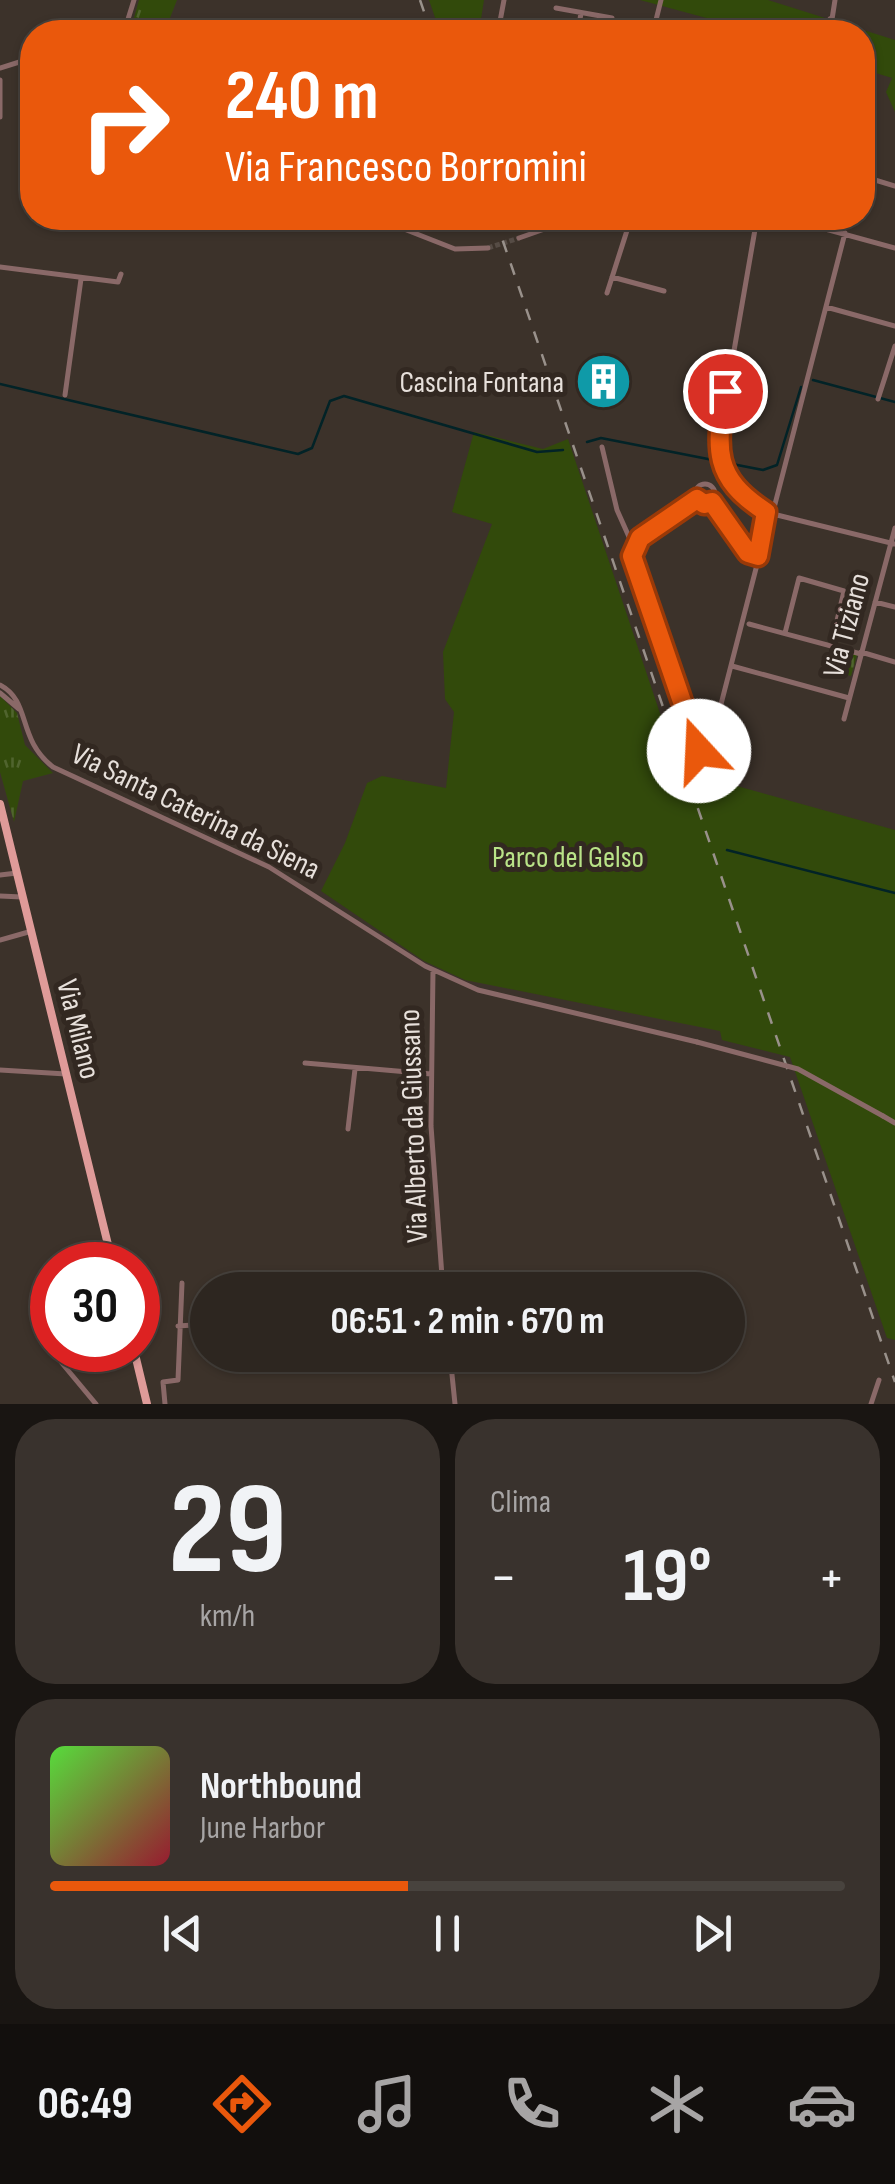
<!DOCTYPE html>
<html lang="it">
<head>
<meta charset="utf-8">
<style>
  body { margin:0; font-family:"Sofia Sans Condensed",sans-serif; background:#39322d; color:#f1f3f6; height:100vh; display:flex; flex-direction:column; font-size:38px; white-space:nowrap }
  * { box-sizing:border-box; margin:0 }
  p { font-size:32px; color:#a7a5a5 }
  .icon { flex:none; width:55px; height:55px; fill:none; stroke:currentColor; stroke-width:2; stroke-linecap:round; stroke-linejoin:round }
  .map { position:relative; height:1404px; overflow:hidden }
  .panel { display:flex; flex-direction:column; gap:15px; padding:15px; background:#191512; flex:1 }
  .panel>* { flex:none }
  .top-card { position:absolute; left:20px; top:20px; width:855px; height:210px; border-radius:40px; box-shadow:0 2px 8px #0004,0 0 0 2px #48433e; background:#ea580c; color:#fff; overflow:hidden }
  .speed { position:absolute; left:30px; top:1242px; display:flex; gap:20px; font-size:50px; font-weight:700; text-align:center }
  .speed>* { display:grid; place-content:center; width:130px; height:130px; border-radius:50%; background:#2d2620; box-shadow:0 2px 8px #0004,0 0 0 2px #48433e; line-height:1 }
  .speed .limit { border:15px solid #d22; background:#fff; color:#111 }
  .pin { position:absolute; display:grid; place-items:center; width:85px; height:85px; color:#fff; margin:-42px; border:5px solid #fff; border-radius:50%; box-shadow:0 2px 10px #0007 }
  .me { position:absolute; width:110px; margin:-55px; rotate:340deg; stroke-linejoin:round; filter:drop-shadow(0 0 8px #0008) }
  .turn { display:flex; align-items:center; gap:35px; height:210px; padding:0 40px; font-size:45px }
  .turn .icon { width:130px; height:130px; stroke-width:2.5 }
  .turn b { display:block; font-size:70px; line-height:85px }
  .big { font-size:75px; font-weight:700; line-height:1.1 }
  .panel .card { flex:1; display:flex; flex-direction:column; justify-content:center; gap:15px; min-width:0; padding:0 35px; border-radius:40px; background:#39322d }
  .panel .dial { align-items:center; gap:0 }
  .dial b { font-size:130px; line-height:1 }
  .song { display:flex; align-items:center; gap:30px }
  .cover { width:120px; height:120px; border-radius:15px; background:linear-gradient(135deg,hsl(110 70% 55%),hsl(350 70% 35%)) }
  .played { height:10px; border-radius:5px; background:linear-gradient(90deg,#ea580c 45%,#48433e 45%) }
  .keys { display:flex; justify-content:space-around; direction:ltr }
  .heat { display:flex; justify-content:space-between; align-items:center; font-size:55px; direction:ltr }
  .panel .tiles { flex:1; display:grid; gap:15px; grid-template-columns:1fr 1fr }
  .card:last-child { grid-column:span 2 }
  .trip { position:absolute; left:190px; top:1272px; width:555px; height:100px; border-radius:50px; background:#2d2620; box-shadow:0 2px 8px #0004,0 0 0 2px #48433e; font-weight:700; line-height:100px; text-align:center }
  .tabs { display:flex; height:160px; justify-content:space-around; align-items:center; background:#120f0d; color:#a7a5a5 }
  .tabs .icon { width:70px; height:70px }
  .tabs .current { color:#ea580c }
  .tabs b { font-size:45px; color:#f1f3f6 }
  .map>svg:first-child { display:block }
</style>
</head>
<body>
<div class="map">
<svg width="895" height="1404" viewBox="0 0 895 1404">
  <defs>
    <pattern id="grass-tufts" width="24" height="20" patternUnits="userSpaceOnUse" patternTransform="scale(2.5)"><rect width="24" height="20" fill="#324a0b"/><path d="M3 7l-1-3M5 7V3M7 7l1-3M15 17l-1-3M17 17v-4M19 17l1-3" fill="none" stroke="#50642e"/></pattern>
  </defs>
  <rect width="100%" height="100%" fill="#3c322a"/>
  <path fill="url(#grass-tufts)" d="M139 0H177L168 23 139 19 135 32H130Z
    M836 650 857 655 851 676 830 670Z
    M0 696 17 713 25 745 53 773 23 781 14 822 0 772Z"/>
  <path fill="#324a0b" d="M429 0H484L479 32H440Z
    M640 0H768L895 40V112L886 92 892 78 863 69 862 32H758Z
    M474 432 543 449 568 439 679 770 895 830V1340L887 1338 790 1057 722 1040 720 1031 465 980 424 961 321 891 345 843 367 783 382 776 446 788 454 712 445 699 443 652 492 524 452 512Z"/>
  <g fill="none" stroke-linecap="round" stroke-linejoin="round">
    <path stroke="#022327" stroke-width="2.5" d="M813 380 895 402
      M0 384 298 454 312 448 330 401 344 396 537 452 563 450
      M587 442 601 438 713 460
      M727 463 763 470 777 465 801 387
      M727 850 895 893"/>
    <path stroke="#564c45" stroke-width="5" stroke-dasharray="5 2.5" stroke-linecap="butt" d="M488 248 519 238"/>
    <path stroke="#8a6968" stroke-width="5" d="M556 8 612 18
      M124 32 134 0
      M498 32 504 0
      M578 32 581 13
      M653 32 661 0
      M821 32 830 19
      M830 32 835 0
      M0 68 32 58
      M0 80V117
      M862 176 895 186
      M376 218 455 249 488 248
      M757 218 718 443 730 481 770 519 777 515 895 544
      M785 218 895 248
      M519 238 576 218
      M0 267 118 282 121 274
      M612 277 664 291
      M607 293 631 218
      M826 307 895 326
      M65 395 81 279
      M878 399 895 346
      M602 447 617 510 634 548
      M695 494a10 10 0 1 1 20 0a10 10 0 1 1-20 0Z
      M697 499 641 538 632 556 701 752 711 743 769 518
      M712 501C724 520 736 550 758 556
      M774 508 845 233
      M875 602 895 607
      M749 624 861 654
      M785 633 799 578 844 591 831 646
      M861 652 895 662
      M732 666 849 698
      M0 685C32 702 16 738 53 767L269 867 425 966 478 990 697 1042
      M0 693 19 709
      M844 719 895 528
      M0 875 17 873
      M0 896 22 897
      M0 940 32 931
      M433 970 431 1126 443 1290
      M305 1063 431 1074
      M0 1070 66 1074
      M883 1116 895 1123
      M348 1129 355 1069
      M178 1326 208 1324
      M450 1355 455 1404
      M61 1362 96 1404
      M165 1404 163 1382 178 1380 182 1283
      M871 1404 879 1380"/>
    <path stroke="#df9b99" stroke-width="8" d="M0 804 113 1265
      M134 1350 147 1404"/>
    <path stroke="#99918b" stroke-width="2.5" stroke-dasharray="12 12" stroke-linecap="butt" d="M420 0 431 32
      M495 218 895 1382"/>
    <path stroke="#8a6968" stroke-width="5" d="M697 1042 798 1069 883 1116"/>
  </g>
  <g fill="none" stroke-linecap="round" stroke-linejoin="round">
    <defs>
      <path id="route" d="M699 751 632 556 640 538 697 499 704 504 712 502 748 553 758 556 766 512C712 477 716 450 725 391"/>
    </defs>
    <use href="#route" stroke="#983908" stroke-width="25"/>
    <use href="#route" stroke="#ea580c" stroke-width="18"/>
  </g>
  <defs>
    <symbol id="building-disc" viewBox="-11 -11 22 22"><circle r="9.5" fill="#0f9aa8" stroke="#322821"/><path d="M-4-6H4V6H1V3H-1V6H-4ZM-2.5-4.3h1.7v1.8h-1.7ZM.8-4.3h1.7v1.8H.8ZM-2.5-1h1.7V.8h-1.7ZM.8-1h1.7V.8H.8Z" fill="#fff"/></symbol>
  </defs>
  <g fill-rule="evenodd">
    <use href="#building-disc" x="572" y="350" width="63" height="63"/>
  </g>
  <g text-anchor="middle" stroke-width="10" stroke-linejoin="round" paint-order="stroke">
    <g font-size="30" fill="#e7e0db" stroke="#322821" text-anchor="end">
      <text x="564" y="392">Cascina Fontana</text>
    </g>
    <g font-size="30" fill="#e7e0db" stroke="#322821">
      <text transform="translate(846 625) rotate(-75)" y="10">Via Tiziano</text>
      <text transform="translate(196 811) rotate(26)" y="10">Via Santa Caterina da Siena</text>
      <text transform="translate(79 1029) rotate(76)" y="10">Via Milano</text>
      <text transform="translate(413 1126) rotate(-92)" y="10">Via Alberto da Giussano</text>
    </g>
    <g font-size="30" fill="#b9e388" stroke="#322821">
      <text x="568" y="867">Parco del Gelso</text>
    </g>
  </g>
</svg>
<div class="speed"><div class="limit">30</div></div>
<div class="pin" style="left:725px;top:391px;background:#d93025"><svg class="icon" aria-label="arrive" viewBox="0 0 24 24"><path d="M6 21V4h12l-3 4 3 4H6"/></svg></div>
<svg class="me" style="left:699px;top:751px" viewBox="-20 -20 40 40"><circle r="19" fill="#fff"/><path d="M0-13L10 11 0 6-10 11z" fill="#ea580c"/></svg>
<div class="trip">06:51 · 2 min · 670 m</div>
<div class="top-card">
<div class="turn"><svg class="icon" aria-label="right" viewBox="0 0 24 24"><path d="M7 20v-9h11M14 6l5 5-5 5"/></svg><div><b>240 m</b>Via Francesco Borromini</div></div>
</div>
</div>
<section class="panel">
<div class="tiles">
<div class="card dial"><b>29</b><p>km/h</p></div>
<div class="card"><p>Clima</p>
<div class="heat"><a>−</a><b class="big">19°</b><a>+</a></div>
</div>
<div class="card">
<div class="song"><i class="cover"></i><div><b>Northbound</b><p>June Harbor</p></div></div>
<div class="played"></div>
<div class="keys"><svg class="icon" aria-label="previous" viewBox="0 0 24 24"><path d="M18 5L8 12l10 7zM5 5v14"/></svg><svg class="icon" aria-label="pause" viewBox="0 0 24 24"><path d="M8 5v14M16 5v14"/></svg><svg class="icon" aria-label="next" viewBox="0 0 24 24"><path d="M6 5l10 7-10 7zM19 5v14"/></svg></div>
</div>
</div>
</section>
<nav class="tabs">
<b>06:49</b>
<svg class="icon current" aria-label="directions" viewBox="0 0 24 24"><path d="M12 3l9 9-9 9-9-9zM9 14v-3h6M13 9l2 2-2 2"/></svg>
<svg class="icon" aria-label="music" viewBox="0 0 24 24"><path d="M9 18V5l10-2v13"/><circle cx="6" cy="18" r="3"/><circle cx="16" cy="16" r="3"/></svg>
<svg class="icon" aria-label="phone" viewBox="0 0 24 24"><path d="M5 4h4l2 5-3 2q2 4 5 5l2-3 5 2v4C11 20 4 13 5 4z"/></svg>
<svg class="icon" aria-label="climate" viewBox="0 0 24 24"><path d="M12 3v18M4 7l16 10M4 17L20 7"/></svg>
<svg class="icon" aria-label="car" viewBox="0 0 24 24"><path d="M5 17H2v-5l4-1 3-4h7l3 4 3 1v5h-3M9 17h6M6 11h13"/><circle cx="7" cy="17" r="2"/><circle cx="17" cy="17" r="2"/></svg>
</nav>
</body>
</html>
